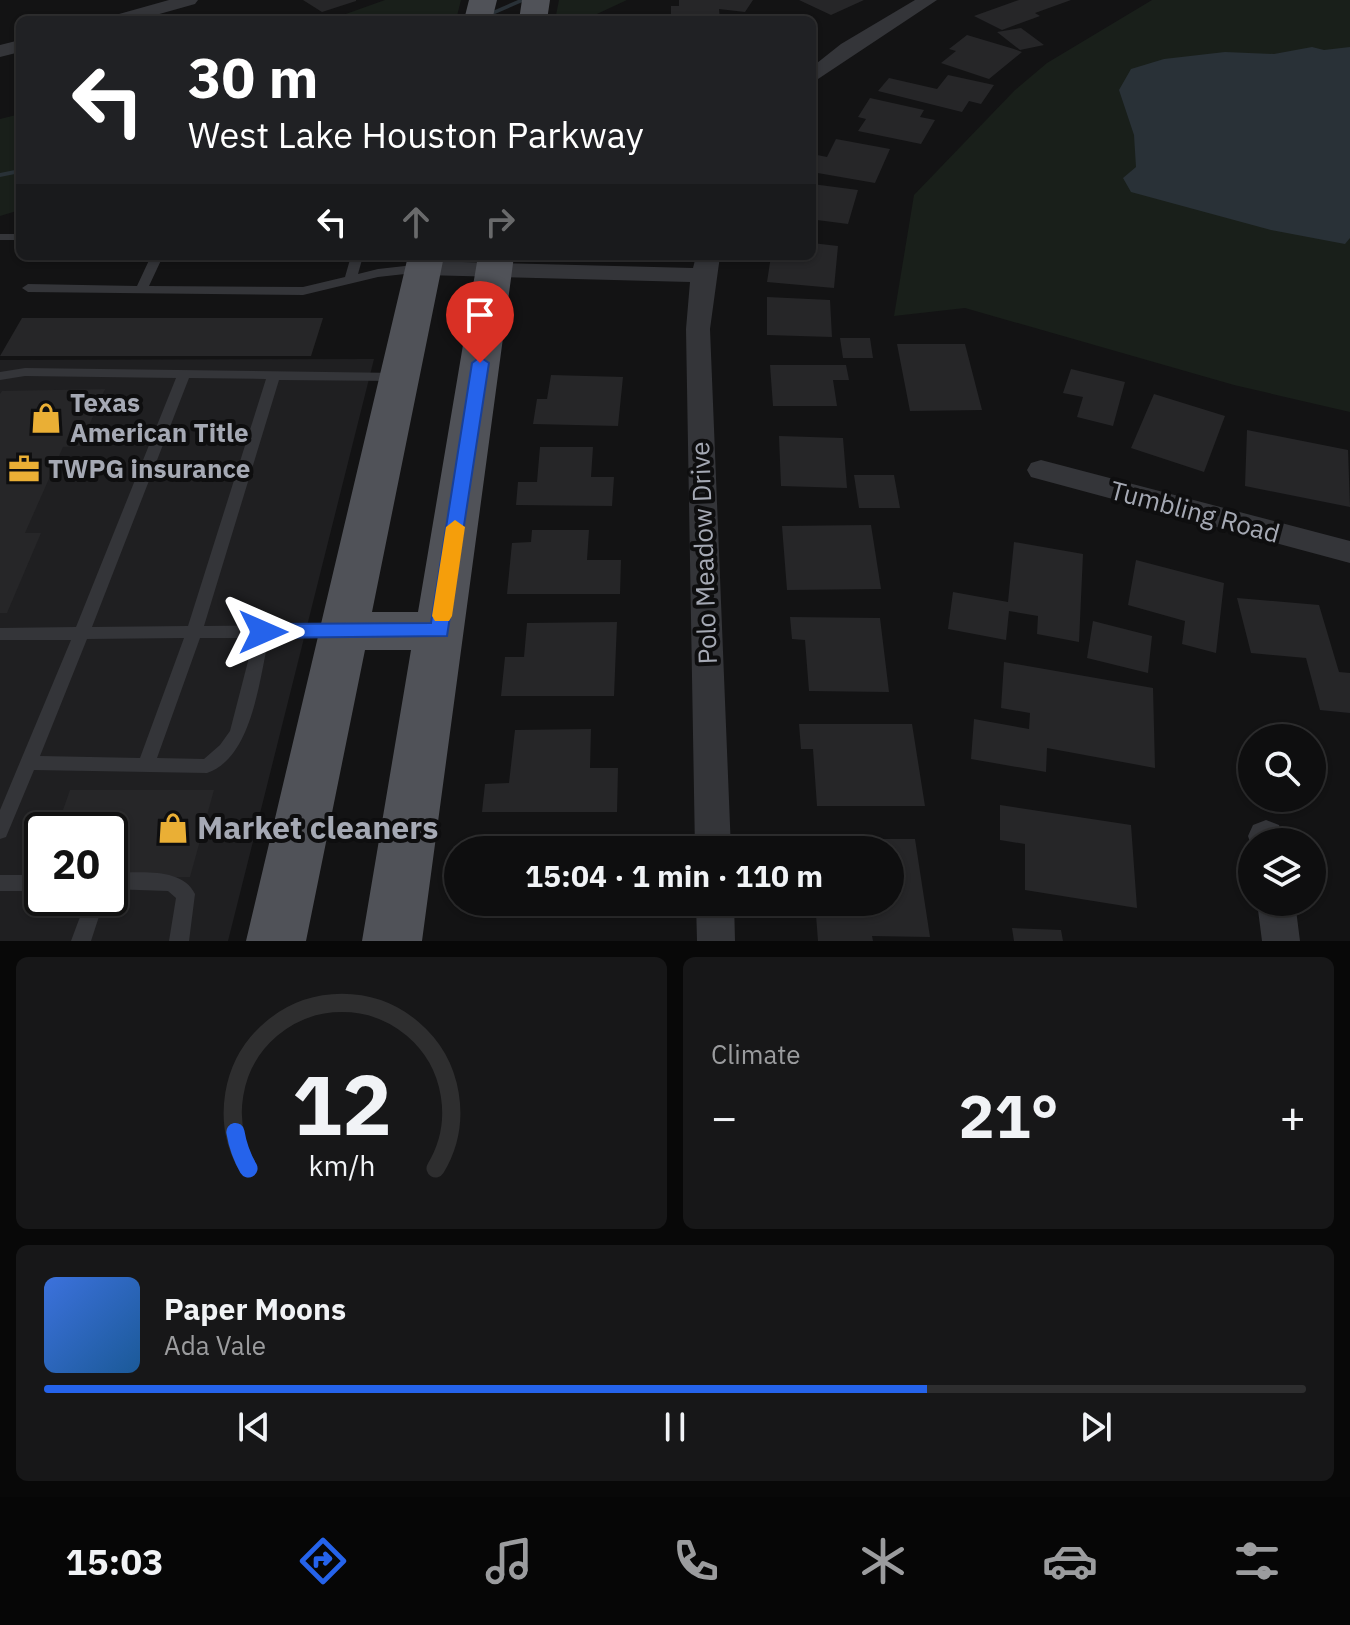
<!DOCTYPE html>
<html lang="en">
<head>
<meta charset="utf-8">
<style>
  body { margin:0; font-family:"IBM Plex Sans",sans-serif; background:#171718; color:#f1f3f6; height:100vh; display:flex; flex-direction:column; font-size:30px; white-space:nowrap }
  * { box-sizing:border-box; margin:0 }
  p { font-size:26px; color:#9b9c9e }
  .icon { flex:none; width:44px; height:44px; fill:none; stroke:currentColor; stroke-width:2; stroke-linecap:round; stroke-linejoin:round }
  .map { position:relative; height:941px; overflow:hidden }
  .sheet { display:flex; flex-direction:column; gap:16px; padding:16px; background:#080808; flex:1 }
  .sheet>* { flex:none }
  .guide { position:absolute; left:16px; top:16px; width:800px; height:244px; border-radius:12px; box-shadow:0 2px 6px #0004,0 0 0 2px #2e2e2f; background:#202124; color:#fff; overflow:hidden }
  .tools { position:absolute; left:1238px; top:724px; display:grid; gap:16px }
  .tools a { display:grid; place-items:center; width:88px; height:88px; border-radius:50%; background:#0e0e0f; box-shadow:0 2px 6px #0004,0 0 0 2px #2e2e2f; font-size:40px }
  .speed { position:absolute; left:24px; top:812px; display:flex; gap:16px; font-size:40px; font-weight:700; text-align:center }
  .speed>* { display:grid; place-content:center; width:104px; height:104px; border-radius:50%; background:#0e0e0f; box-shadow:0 2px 6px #0004,0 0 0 2px #2e2e2f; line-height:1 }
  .speed .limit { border:4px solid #111; border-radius:12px; background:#fff; color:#111 }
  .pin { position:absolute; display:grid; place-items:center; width:68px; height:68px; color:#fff; margin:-82px -34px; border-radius:50% 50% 50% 0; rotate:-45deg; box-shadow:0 0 8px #0007 }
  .pin .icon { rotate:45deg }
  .me { position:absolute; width:88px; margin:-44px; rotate:90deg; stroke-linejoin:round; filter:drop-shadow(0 0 6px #0008) }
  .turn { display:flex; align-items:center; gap:28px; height:168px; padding:0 40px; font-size:36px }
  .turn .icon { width:104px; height:104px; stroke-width:2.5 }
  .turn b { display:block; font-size:56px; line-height:68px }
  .lanes { display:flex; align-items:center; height:76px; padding:0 40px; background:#0003; justify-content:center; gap:40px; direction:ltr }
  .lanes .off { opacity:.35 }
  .big { font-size:60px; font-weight:700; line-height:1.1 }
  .sheet .tile { flex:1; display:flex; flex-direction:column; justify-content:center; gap:12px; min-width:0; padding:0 28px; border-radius:12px; background:#171718 }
  .sheet .dial { align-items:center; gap:0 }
  .dial svg { height:208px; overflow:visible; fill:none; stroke:#2e2e2f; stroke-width:7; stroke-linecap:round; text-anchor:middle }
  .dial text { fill:#f1f3f6; stroke:none }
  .song { display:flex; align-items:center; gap:24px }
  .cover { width:96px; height:96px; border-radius:12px; background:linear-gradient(135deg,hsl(220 70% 55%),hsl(210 70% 35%)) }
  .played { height:8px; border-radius:4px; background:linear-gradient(90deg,#2563eb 70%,#2e2e2f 70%) }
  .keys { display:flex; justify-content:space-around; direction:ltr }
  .heat { display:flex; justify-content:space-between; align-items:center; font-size:44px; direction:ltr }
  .sheet .tiles { flex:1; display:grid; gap:16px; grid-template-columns:1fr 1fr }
  .tile:last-child { grid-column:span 2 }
  .trip { position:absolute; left:444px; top:836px; width:460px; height:80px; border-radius:40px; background:#0e0e0f; box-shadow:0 2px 6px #0004,0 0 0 2px #2e2e2f; font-weight:700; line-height:80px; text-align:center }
  .tabs { display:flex; height:128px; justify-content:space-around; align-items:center; background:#060606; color:#9b9c9e }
  .tabs .icon { width:56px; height:56px }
  .tabs .selected { color:#2563eb }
  .tabs b { font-size:36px; color:#f1f3f6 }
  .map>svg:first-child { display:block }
</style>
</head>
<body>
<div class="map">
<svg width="1350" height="941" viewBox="0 0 1350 941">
  <rect width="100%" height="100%" fill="#131314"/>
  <path fill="#1f1f21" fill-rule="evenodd" d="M374 359 228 941H0V360ZM42 830H110V898H42Z"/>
  <path fill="#191f1a" d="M385 0H461L456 20H329Z
    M559 0H627L584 20H555Z
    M1152 0H1350V412L1234 385 965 308 894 316 914 195 1015 90 1047 63Z
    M20 114V210L0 216V119Z"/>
  <path fill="#293137" d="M1312 47 1324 50 1350 47V238L1345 244 1271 230 1131 192 1123 178 1136 167 1134 135 1119 90 1131 69 1164 59 1225 52 1274 54Z"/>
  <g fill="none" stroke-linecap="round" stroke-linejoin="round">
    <path fill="#293137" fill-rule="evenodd" d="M518 0H527L481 20H472Z
      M20 169V173L0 177V173Z"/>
  </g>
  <path fill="#262628" d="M303 0H356V1L322 12Z
    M679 0H753L745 12 719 9 720 20H671V6H679Z
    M799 0H864L831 15Z
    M1019 0H1071L1035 13 1040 16 1002 30 974 16Z
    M1021 28 1044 45 1020 50 997 32Z
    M967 35 1014 49 1022 52 989 79 941 63 956 51 949 49Z
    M948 75 994 85 981 104 969 101 962 112 878 91 889 78 937 89Z
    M870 98 924 110 920 117 935 120 921 144 858 131 866 119 858 117Z
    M836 139 890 149 875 183 812 172V154L827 157Z
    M812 184 858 190 848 224 817 220 812 233Z
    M812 243 838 246 834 288 767 282 771 256H812Z
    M767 297 830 300 832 337 767 335Z
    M22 318H323L311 356H0Z
    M840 338H870L873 358H843Z
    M897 344H965L982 410 910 411Z
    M770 365H846L849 380H833L837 406H773Z
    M1071 369 1125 382 1113 426 1077 417 1083 397 1063 393Z
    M551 375 623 377 618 426 533 424 537 399H547Z
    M105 389 80 446 63 447 25 533H41L7 613H0V394L2 391Z
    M1154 394 1225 416 1204 472 1131 448Z
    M1247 430 1348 450 1350 507 1245 486Z
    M779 436 843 438 847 488 781 486Z
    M540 447H593L591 477H614L612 506 516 505 518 482H537Z
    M854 475H894L900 508H859Z
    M871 525 881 589 787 590 782 526Z
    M532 530H589L587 560H621L620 594H507L512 543 531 542Z
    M1014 542 1083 554 1079 642 1037 634 1038 616 1009 611 1006 640 948 629 953 592 1008 602Z
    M1136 560 1224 583 1216 653 1182 644 1185 621 1128 605Z
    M1237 598 1319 605 1339 672 1350 673V713L1320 710 1306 658 1251 653Z
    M790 617 880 618 889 692 809 691 805 640 792 639Z
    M1093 621 1152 636 1148 673 1087 658Z
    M617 622 614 696H501L505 657H524L527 623Z
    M1004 662 1153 688 1155 768 1047 748 1046 772 971 759 974 719 1029 729 1030 713 1001 708Z
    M799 724H912L925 806H817L813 749H801Z
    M591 729 590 768H618L617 812H482L485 784 509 783 515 730Z
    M70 790H214L190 877H110V830H56Z
    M1000 805 1131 825 1137 908 1025 890V844L1000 840Z
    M810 839H915L930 937 872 936 873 941H818L815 902H890V850H811Z
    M1012 928 1061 930 1063 941H1014Z"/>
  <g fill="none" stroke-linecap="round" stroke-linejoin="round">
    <path fill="#343539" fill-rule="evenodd" d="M0 234H20V240H0Z
      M151 256H163L149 286 303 287 345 277 351 256H363L358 274 378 269 423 264 429 268 423 272 378 277 303 295 28 292 22 288 28 284 137 286Z
      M25 368 399 373 405 377 399 381 279 380 204 626 336 625 342 627 344 631 342 635 269 638C259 679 253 757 207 773L34 770 6 837 0 839V810L71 640H0V628L76 627 176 378 25 376 0 380V372ZM189 378 266 379 188 626 92 627ZM184 638 140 758 40 756 87 639ZM200 638H254L230 731 220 745 204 759 157 758Z
      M110 873C136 873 182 866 195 894L189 941H169L176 898 168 891 110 889Z
      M0 875H42V891H0Z
      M87 898H105L91 941H71Z"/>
    <path fill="#343539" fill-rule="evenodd" d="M169 0H198L195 4 138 20H109L112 16Z
      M915 0H937L812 83V67L841 44Z
      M20 40V52L0 57V45Z
      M696 256H720L710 329 731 850H695L686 329 690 282 424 275 416 273 412 268 416 263 424 261 693 268Z
      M1041 460 1350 541V563L1031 477 1027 470 1031 463Z
      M1266 820 1279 825 1285 842H1252V848L1248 836 1253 825Z
      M696 902H734L735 941H697Z
      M1257 902H1295L1300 941H1262Z"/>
    <path fill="#505258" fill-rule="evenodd" d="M469 0H497L492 20H464Z
      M522 0H550L547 20H519Z
      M408 256H444L372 612H418L478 256H514L422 941H362L411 650H365L306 941H246Z"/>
  </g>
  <path fill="#2563eb" stroke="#184099" stroke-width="2" d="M480 357 489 363 447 636 256 638 253 632 256 626 263 624 431 623 472 363Z"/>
  <path fill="#f59e0b" d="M455 520 465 527 452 616 449 621H435L432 616 446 527Z"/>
  <defs>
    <symbol id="shop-bare" viewBox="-9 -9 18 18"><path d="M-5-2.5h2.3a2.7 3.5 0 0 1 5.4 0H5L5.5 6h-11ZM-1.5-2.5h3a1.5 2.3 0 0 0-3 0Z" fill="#eaaf35" stroke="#0e0e0f" stroke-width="2.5" paint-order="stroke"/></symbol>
    <symbol id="office-bare" viewBox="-9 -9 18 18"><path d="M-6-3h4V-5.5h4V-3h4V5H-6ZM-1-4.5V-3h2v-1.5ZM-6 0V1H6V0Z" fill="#eaaf35" stroke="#0e0e0f" stroke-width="2.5" paint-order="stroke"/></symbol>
  </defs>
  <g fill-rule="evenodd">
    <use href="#shop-bare" x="24" y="396" width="44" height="44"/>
    <use href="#office-bare" x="2" y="447" width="44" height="44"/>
    <use href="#shop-bare" x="151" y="806" width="44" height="44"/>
  </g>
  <g text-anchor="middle" stroke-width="8" stroke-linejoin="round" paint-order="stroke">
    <g font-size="26" font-weight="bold" fill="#a5a9b4" stroke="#0e0e0f" text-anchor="start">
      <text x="70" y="412">Texas<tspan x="70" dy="30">American Title</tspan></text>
      <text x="48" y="478">TWPG insurance</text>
    </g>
    <g font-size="26" fill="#a5a9b4" stroke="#0e0e0f">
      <text transform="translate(1195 512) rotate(15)" y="9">Tumbling Road</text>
      <text transform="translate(704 553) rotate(-92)" y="9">Polo Meadow Drive</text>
    </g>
    <g font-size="32" font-weight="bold" fill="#a5a9b4" stroke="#0e0e0f" text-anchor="start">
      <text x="197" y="839">Market cleaners</text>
    </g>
  </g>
</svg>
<div class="tools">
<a><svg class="icon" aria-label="search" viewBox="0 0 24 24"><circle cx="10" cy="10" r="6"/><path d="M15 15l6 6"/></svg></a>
<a><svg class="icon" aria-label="layers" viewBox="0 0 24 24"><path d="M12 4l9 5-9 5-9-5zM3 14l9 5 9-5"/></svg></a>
</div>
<div class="speed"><div class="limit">20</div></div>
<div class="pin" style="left:480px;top:363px;background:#d93025"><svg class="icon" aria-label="arrive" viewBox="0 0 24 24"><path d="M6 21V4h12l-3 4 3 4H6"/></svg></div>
<svg class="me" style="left:263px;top:632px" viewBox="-20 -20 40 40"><path d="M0-17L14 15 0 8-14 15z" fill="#2563eb" stroke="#fff" stroke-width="4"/></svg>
<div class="trip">15:04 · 1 min · 110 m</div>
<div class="guide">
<div class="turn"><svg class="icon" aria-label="left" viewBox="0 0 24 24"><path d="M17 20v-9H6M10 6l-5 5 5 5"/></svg><div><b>30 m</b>West Lake Houston Parkway</div></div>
<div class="lanes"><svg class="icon" aria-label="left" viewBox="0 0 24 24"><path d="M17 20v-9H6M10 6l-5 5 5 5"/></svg><svg class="icon off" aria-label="ahead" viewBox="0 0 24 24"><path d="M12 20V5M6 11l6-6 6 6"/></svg><svg class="icon off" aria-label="right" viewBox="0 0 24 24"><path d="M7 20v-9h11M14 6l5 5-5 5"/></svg></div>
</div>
</div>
<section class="sheet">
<div class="tiles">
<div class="tile dial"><svg viewBox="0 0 100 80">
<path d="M14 69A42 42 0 1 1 86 69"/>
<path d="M14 69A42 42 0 0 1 9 55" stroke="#2563eb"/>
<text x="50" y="56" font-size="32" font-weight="700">12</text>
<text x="50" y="72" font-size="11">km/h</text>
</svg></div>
<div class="tile"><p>Climate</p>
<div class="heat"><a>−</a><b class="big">21°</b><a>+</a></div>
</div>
<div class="tile">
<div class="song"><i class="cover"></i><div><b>Paper Moons</b><p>Ada Vale</p></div></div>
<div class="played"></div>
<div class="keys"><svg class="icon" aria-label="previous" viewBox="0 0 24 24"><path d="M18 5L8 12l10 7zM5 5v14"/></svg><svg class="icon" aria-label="pause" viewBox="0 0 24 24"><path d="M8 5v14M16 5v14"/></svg><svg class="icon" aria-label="next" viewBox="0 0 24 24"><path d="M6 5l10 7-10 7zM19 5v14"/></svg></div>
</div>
</div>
</section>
<nav class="tabs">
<b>15:03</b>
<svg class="icon selected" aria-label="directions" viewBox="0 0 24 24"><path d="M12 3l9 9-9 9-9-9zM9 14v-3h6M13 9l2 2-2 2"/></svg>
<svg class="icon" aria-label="music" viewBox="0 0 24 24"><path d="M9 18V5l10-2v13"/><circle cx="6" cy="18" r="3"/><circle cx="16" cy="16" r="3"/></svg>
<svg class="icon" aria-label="phone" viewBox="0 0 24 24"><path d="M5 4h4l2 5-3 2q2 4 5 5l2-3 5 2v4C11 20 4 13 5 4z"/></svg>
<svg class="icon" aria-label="climate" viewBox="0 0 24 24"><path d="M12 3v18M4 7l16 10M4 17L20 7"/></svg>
<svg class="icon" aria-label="car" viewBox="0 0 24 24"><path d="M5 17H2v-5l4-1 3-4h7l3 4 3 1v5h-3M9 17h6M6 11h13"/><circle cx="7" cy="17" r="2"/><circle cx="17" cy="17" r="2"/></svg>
<svg class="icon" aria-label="filters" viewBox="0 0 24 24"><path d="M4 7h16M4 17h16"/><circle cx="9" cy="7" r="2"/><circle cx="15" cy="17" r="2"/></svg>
</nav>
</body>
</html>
